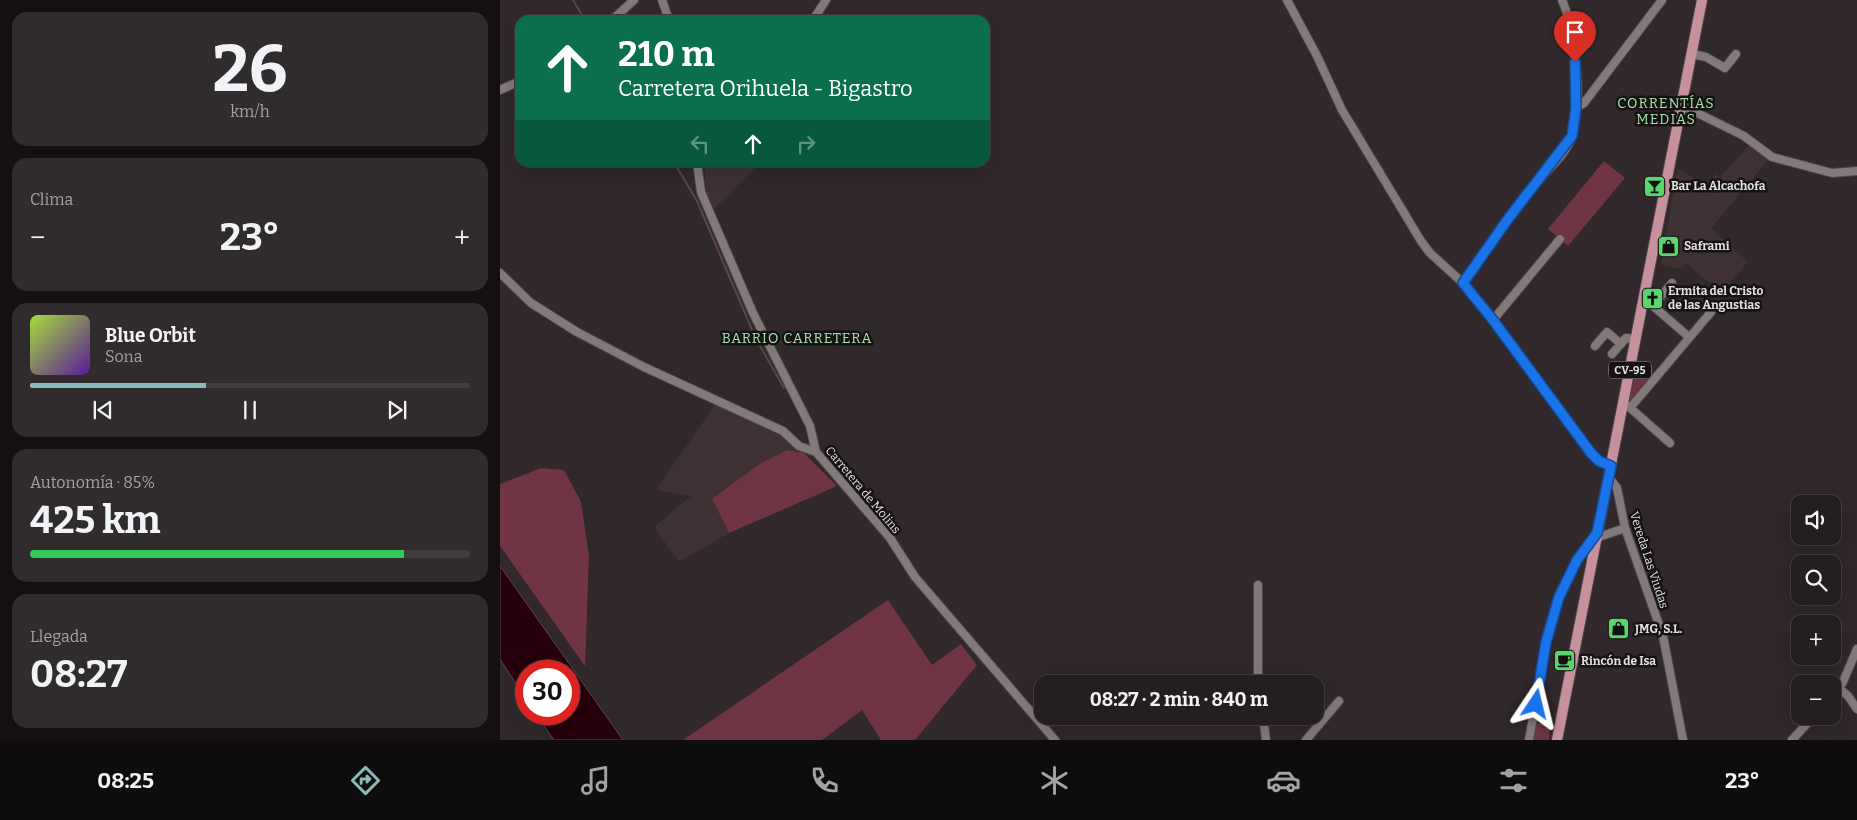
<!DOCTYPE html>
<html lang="es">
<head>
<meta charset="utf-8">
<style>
  body { margin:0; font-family:Bitter,serif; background:#302b2d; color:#f1f3f6; height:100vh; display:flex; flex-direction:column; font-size:19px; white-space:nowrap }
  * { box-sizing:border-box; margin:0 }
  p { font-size:16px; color:#a3a2a5 }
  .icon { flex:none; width:28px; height:28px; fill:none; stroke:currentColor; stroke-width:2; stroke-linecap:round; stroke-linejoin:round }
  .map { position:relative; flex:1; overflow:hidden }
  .sheet { display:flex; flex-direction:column; gap:12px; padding:12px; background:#141012; width:500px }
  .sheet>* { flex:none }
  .guide { position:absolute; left:15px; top:15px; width:475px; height:152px; border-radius:15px; box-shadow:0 5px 20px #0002,0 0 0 1px #413c3e; background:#0b6e4f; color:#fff; overflow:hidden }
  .buttons { position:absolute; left:1291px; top:495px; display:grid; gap:10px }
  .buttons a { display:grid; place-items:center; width:50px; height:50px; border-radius:10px; background:#241e20; box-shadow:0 5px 20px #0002,0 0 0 1px #413c3e; font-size:25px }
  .speed { position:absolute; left:15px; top:660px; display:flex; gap:10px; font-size:25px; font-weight:700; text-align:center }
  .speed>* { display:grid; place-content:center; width:65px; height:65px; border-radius:50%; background:#241e20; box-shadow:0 5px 20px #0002,0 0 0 1px #413c3e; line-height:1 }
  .speed .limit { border:8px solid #d22; background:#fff; color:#111 }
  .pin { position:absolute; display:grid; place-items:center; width:42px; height:42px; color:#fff; margin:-51px -21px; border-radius:50% 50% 50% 0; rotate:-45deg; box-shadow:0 0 5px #0007 }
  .pin .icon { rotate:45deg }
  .me { position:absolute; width:55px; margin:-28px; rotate:10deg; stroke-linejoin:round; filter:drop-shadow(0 0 4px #0008) }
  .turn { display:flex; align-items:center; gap:18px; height:105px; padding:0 20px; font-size:22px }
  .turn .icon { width:65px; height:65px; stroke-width:2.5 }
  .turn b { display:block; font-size:35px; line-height:42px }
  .lanes { display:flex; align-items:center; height:48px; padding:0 20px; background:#0003; justify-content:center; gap:25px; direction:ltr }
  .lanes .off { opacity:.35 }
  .big { font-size:38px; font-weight:700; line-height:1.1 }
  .sheet .widget { flex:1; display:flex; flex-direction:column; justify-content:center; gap:8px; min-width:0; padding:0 18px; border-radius:15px; background:#302b2d }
  .sheet .dial { align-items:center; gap:0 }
  .dial b { font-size:65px; line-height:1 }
  .song { display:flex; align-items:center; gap:15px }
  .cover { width:60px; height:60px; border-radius:8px; background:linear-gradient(135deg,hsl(80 70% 55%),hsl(270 70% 35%)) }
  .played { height:5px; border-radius:2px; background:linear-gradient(90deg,#8bbbb9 40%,#413c3e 40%) }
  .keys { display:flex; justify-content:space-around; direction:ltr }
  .heat { display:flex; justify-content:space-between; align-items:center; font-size:28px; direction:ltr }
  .charge { height:8px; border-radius:4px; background:linear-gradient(90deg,#34c759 85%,#413c3e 0) }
  .trip { position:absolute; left:534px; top:675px; width:290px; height:50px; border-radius:15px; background:#241e20; box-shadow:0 5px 20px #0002,0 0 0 1px #413c3e; font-weight:700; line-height:50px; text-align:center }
  .tab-bar { display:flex; height:80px; justify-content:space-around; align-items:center; background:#0e0c0d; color:#a3a2a5 }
  .tab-bar .icon { width:35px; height:35px }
  .tab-bar .selected { color:#8bbbb9 }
  .tab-bar b { font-size:22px; color:#f1f3f6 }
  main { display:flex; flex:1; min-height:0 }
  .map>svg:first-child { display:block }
</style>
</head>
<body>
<main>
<section class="sheet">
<div class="widget dial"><b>26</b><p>km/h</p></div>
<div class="widget"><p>Clima</p>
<div class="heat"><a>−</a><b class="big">23°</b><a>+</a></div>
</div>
<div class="widget">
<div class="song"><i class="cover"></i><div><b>Blue Orbit</b><p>Sona</p></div></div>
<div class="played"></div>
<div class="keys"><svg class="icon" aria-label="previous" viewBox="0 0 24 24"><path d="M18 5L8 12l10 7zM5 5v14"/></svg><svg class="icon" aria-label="pause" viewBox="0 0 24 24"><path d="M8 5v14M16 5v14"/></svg><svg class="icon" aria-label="next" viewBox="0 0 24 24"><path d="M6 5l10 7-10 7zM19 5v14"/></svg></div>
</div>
<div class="widget"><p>Autonomía · 85%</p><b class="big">425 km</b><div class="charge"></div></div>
<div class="widget"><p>Llegada</p><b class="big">08:27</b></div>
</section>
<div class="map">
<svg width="1357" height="740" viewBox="0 0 1357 740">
  <rect width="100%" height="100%" fill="#30282a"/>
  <path fill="#3e3033" d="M1252 142 1269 159 1211 228 1248 262 1221 293 1186 263 1181 269 1161 265 1177 168 1205 185 1216 174 1220 177Z
    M204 163H261L214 209 207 198Z
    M216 403 284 437 304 453 288 450 212 499 229 533 179 562 154 527 191 496 156 490Z"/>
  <path fill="#703544" d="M1104 161 1125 178 1068 246 1048 229Z
    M1137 367 1151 379 1133 403 1129 400Z
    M288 450 304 453 337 486 229 533 212 499 261 463Z
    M41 468 64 470 81 502 89 556 85 666 0 546V484Z
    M388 600 432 665 461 644 477 665 415 740H381L362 710 322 740H183Z
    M1051 721 1049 740H1033L1035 724Z"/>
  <path fill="#26000b" stroke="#5f434b" d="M0 566 123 740H54L36 714H69V671H26V699L0 659Z"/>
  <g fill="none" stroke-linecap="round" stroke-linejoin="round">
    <path stroke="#5f434b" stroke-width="2" d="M73 0 85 20
      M174 162 197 201 256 339 284 388"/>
    <defs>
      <path id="minor" d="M162 0 169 20
        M787 0 817 56 842 110 921 241 930 253 963 283 993 320 1091 453 1099 461 1111 466
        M112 20 134 0
        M313 20 326 0
        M1192 54 1206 57 1225 68 1236 54
        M0 90 20 81
        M1181 105 1244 136 1272 157 1332 173 1357 171
        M1076 108 1084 103 1162 0
        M197 162 201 192 253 313 310 426 316 452 390 538 415 577 555 740
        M0 273 31 303 77 332 144 367 283 431 299 446 316 452
        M963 283C986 249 1010 216 1035 184 1047 170 1067 154 1072 136 1083 102 1076 32 1062 0
        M1143 302 1153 306 1189 337
        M1153 306 1172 283
        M993 320 1060 239
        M1095 346 1107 332 1121 344
        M1112 354 1126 338 1136 339
        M1128 406 1170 443
        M1130 408 1211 312
        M1108 476 1117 488 1125 528 1163 636 1183 740
        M1096 538 1125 528
        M758 585V684
        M1339 688 1348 696 1357 709
        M1332 696 1343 682 1357 649
        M763 716 766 740
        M806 740 839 701
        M1029 740C1038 693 1042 642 1059 597 1068 574 1081 554 1096 534
        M1292 740 1314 716"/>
      <path id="major" d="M1057 740 1202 0"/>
    </defs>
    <use href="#minor" stroke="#4d4647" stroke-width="10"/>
    <use href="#major" stroke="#4d4647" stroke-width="12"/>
    <use href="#minor" stroke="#83797b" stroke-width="8"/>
    <use href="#major" stroke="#c6909c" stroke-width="10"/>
  </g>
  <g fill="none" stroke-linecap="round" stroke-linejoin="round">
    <defs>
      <path id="route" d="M1036 704 1046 642 1059 597 1077 560 1097 533 1111 466 1099 461 1091 453 993 320 963 283 1008 219 1072 136 1076 108 1075 62"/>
    </defs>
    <use href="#route" stroke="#114b97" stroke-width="12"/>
    <use href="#route" stroke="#1a73e8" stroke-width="9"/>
  </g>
  <defs>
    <symbol id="bar-square" viewBox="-11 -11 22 22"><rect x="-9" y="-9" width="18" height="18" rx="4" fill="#5bd56e" stroke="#161213"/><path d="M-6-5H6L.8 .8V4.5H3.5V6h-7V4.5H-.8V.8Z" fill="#111"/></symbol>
    <symbol id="shop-square" viewBox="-11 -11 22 22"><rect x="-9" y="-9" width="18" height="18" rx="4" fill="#5bd56e" stroke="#161213"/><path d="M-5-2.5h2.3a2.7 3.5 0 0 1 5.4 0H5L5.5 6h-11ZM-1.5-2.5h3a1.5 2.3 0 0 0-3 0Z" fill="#111"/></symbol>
    <symbol id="church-square" viewBox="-11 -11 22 22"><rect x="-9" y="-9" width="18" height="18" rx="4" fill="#5bd56e" stroke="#161213"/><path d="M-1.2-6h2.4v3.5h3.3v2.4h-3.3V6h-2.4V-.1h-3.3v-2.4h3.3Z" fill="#111"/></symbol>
    <symbol id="cafe-square" viewBox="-11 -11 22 22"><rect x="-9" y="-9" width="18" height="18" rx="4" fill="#5bd56e" stroke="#161213"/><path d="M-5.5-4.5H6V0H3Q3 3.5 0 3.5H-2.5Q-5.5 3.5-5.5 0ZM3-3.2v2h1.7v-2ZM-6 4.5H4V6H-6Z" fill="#111"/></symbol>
  </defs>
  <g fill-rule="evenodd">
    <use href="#bar-square" x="1142" y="174" width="25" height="25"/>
    <use href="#shop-square" x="1156" y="234" width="25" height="25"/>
    <use href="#church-square" x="1140" y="286" width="25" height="25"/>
    <use href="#shop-square" x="1106" y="616" width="25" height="25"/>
    <use href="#cafe-square" x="1052" y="648" width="25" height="25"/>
  </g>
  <g text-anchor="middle" stroke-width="5" stroke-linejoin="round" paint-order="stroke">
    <rect fill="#161213" stroke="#a6a1a2" stroke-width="1" x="1109" y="361.5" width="42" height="17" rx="4"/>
    <g font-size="11" font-weight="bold" fill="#e3dedf">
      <text x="1130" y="374">CV-95</text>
    </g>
    <g font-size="12" font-weight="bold" fill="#e3dedf" stroke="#161213" text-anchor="start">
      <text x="1171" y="190">Bar La Alcachofa</text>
      <text x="1184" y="250">Saframi</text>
      <text x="1168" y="295">Ermita del Cristo<tspan x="1168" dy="14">de las Angustias</tspan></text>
      <text x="1135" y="633">JMG, S.L.</text>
      <text x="1081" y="665">Rincón de Isa</text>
    </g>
    <g font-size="12" fill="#e3dedf" stroke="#161213">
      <text transform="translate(363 490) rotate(50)" y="4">Carretera de Molins</text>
      <text transform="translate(1149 560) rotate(72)" y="4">Vereda Las Viudas</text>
    </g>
    <g font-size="14" letter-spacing="1" fill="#a7e5ac" stroke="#161213">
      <text x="1166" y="108">CORRENTÍAS<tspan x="1166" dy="16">MEDIAS</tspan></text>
      <text x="297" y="343">BARRIO CARRETERA</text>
    </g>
  </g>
</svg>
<div class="buttons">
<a><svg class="icon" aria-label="sound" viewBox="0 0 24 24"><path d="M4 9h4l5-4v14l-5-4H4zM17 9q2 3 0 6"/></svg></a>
<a><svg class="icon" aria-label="search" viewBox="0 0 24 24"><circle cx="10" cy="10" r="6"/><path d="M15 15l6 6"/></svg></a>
<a>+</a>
<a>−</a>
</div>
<div class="speed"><div class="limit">30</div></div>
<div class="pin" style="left:1075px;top:62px;background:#d93025"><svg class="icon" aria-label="arrive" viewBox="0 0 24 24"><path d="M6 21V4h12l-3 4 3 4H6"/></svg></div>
<svg class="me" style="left:1036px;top:704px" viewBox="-20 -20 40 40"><path d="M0-17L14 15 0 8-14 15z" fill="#1a73e8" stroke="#fff" stroke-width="4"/></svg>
<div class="trip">08:27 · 2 min · 840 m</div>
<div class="guide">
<div class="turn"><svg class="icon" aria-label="ahead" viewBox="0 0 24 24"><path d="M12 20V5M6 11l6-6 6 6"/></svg><div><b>210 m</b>Carretera Orihuela - Bigastro</div></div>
<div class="lanes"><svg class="icon off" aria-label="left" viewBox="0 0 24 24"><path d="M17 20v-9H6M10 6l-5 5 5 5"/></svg><svg class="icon" aria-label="ahead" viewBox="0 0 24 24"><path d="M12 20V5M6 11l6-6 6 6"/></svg><svg class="icon off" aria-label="right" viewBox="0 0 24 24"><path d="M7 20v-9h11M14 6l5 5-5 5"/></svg></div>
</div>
</div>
</main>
<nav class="tab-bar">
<b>08:25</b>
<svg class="icon selected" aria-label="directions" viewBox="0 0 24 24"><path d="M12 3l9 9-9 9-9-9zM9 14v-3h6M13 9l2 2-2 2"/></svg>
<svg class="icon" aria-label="music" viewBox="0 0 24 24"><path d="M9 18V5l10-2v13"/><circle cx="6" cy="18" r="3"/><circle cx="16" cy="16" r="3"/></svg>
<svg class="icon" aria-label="phone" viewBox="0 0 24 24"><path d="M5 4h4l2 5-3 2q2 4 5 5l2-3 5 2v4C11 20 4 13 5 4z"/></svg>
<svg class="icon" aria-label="climate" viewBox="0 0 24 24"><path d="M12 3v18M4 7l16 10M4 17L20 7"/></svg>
<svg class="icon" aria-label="car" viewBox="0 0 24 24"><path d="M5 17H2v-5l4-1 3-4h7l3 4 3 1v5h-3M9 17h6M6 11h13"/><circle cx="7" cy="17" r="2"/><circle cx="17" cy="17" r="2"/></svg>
<svg class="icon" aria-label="filters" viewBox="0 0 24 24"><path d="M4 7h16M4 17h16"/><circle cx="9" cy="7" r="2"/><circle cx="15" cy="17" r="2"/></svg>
<b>23°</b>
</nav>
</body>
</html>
